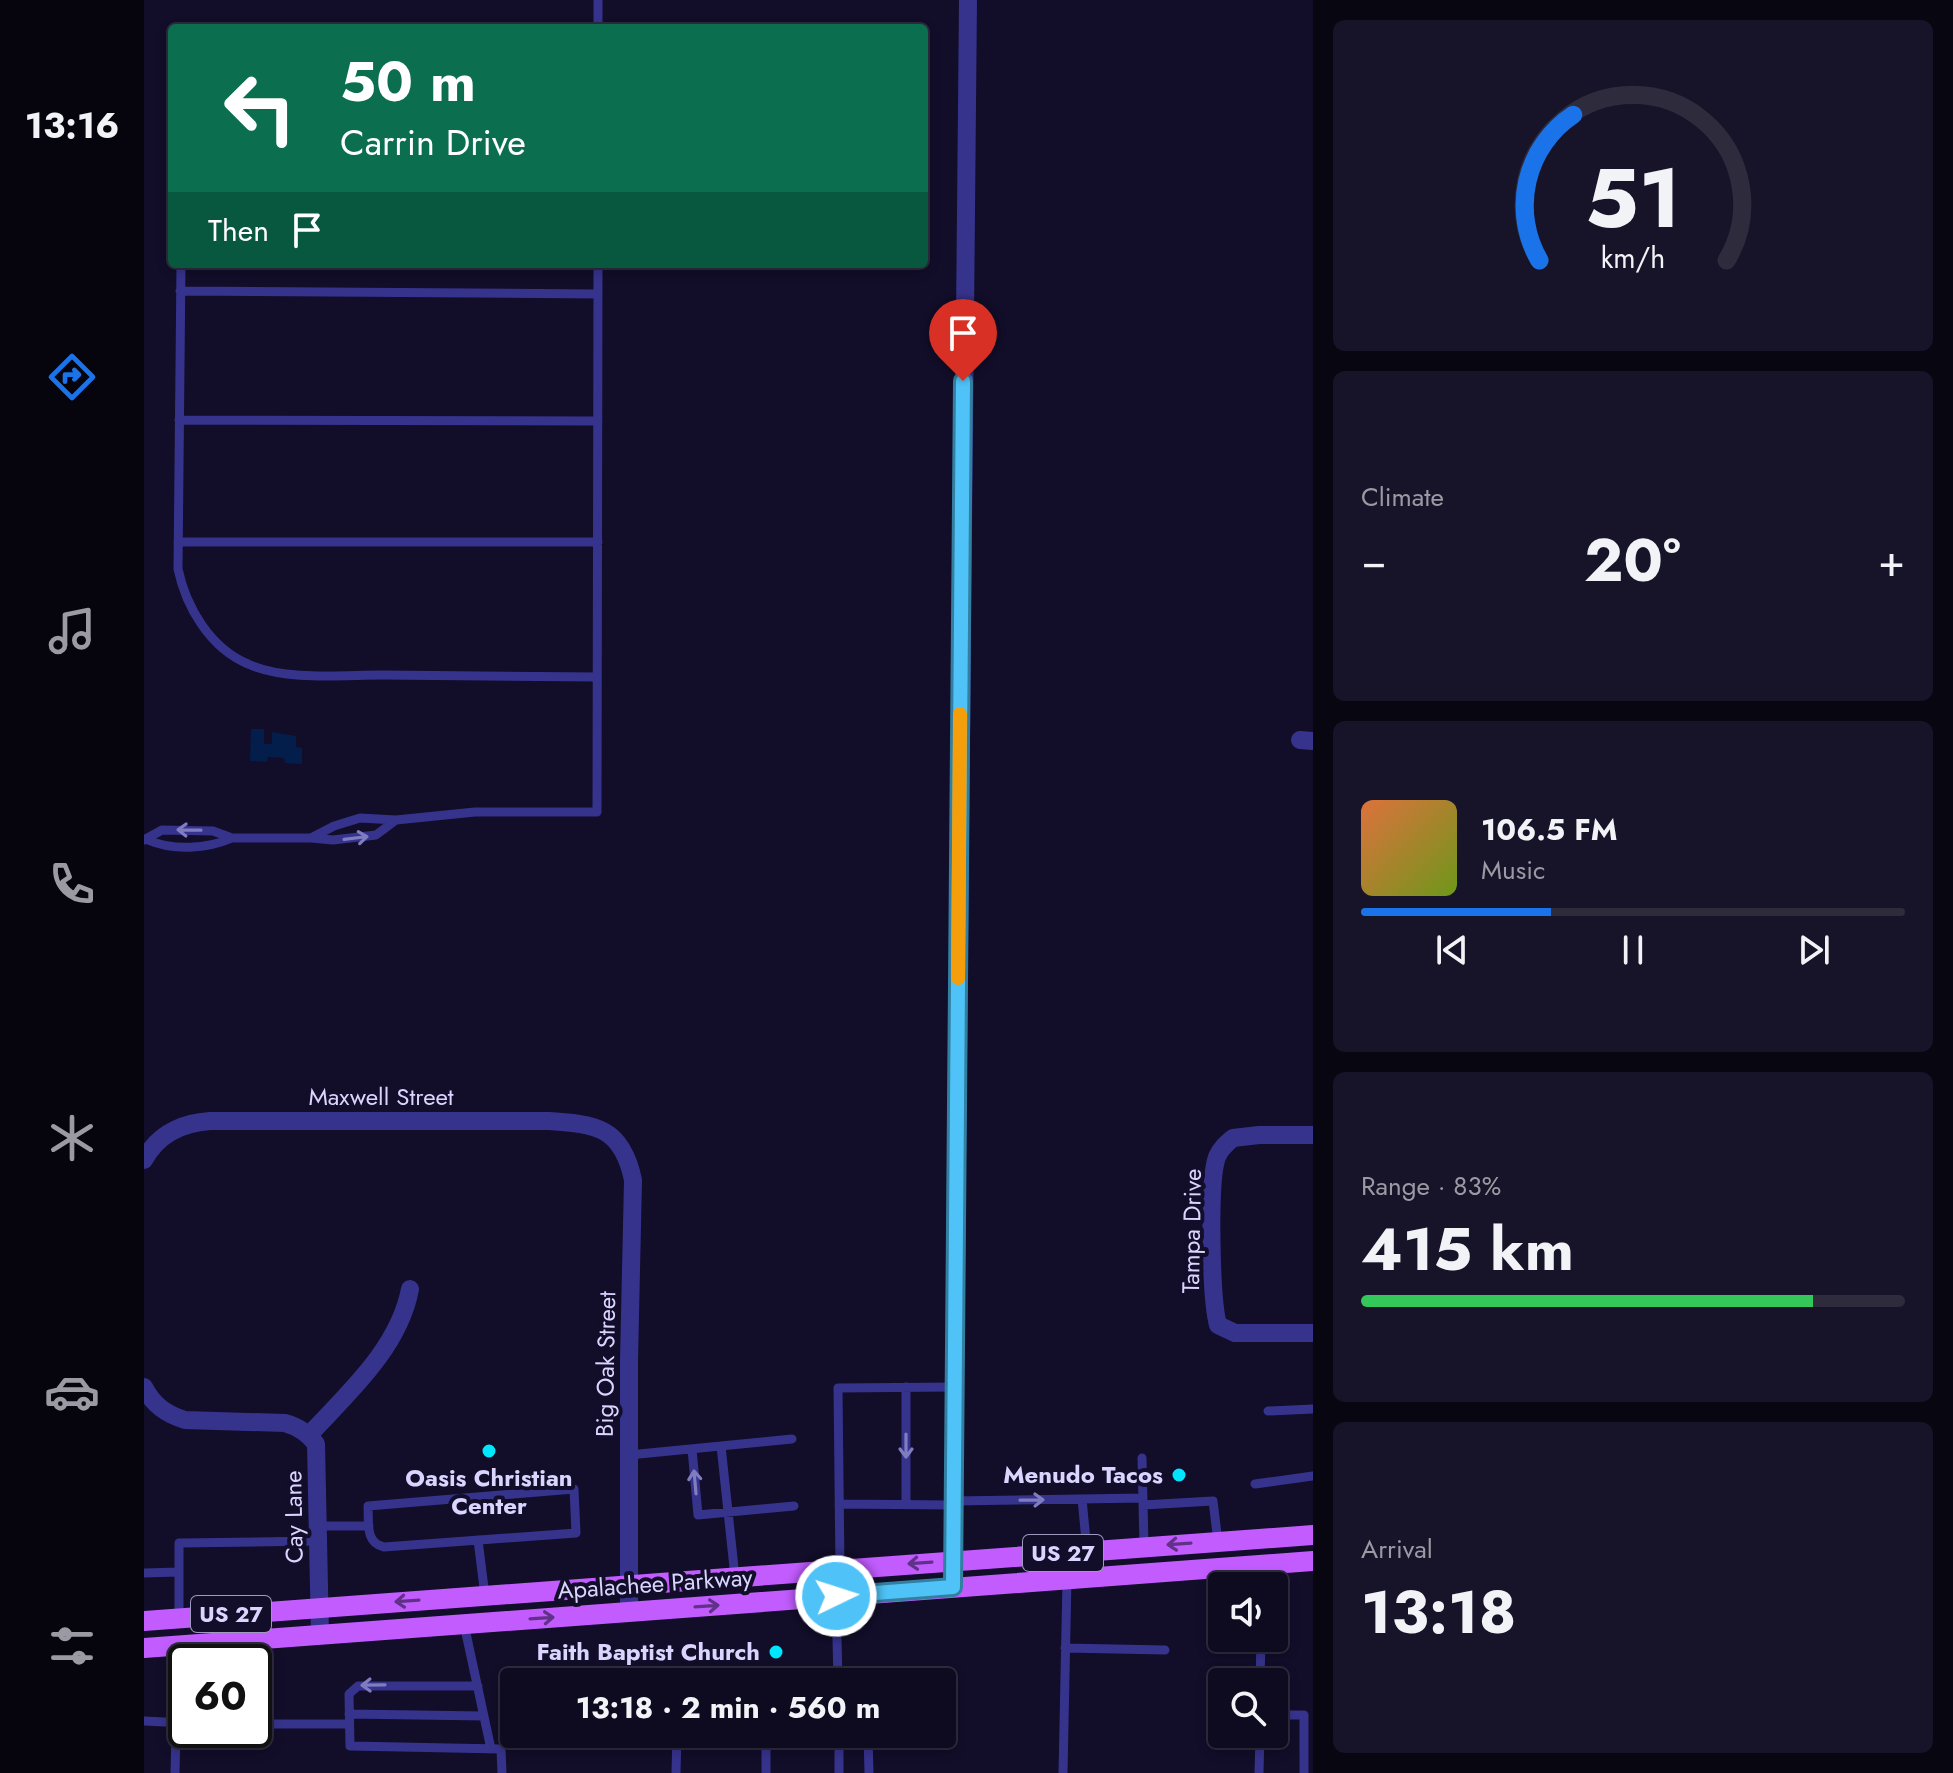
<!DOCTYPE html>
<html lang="en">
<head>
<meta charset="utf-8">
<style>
  body { margin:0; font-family:Jost,sans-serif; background:#171328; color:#f1f3f6; height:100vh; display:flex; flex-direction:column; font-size:30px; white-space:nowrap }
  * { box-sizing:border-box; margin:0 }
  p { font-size:26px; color:#9b9aa4 }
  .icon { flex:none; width:44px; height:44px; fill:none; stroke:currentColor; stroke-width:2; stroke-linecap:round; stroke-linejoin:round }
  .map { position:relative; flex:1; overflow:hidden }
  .side { display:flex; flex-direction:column; gap:20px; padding:20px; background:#080611; width:640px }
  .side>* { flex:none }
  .guide { position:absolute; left:24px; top:24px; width:760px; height:244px; border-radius:8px; box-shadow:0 4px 12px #0003,0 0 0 2px #2e2b3d; background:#0b6e4f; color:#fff; overflow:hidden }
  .tools { position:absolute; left:1064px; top:1572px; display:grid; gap:16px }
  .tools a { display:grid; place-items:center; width:80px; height:80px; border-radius:8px; background:#0e0a1f; box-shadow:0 4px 12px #0003,0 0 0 2px #2e2b3d; font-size:40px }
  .speed { position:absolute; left:24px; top:1644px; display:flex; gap:16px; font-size:40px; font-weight:700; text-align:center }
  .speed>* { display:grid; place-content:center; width:104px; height:104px; border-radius:50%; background:#0e0a1f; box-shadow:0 4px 12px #0003,0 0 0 2px #2e2b3d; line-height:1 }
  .speed .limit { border:4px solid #111; border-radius:12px; background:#fff; color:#111 }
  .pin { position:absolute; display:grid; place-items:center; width:68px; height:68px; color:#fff; margin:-82px -34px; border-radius:50% 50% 50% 0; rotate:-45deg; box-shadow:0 0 8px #0007 }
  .pin .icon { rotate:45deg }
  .me { position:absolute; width:88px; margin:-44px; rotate:86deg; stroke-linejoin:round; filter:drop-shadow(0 0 6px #0008) }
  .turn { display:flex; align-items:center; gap:28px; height:168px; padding:0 40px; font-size:36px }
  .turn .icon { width:104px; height:104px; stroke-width:2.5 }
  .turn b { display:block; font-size:56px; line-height:68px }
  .then { display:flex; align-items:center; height:76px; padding:0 40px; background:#0003; gap:16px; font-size:30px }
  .big { font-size:60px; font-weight:700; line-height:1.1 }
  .side .tile { flex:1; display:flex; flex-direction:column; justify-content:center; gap:12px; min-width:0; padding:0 28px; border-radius:12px; background:#171328 }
  .side .dial { align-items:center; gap:0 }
  .dial svg { height:208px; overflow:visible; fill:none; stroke:#2e2b3d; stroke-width:7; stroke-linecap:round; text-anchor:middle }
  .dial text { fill:#f1f3f6; stroke:none }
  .song { display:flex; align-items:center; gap:24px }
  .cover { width:96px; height:96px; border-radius:12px; background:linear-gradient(135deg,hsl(20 70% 55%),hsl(80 70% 35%)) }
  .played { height:8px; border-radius:4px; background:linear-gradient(90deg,#1a73e8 35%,#2e2b3d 35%) }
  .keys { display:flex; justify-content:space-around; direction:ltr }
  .heat { display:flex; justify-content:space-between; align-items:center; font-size:44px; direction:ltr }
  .charge { height:12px; border-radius:6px; background:linear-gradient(90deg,#34c759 83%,#2e2b3d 0) }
  .trip { position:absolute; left:356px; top:1668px; width:456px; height:80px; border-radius:8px; background:#0e0a1f; box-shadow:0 4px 12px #0003,0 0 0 2px #2e2b3d; font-weight:700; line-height:80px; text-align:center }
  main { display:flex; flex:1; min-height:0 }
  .tabs { display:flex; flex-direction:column; width:144px; justify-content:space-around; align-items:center; background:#06040c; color:#9b9aa4 }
  .tabs .icon { width:56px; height:56px }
  .tabs .active { color:#1a73e8 }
  .tabs b { font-size:36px; color:#f1f3f6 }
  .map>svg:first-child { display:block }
</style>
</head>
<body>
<main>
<nav class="tabs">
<b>13:16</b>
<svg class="icon active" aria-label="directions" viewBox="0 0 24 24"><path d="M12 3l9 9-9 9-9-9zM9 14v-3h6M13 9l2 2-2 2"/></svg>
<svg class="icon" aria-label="music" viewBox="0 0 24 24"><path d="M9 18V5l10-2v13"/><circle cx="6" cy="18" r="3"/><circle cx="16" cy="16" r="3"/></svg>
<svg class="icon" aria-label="phone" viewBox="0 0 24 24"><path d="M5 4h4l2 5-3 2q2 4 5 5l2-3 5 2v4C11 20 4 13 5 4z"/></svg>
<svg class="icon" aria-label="climate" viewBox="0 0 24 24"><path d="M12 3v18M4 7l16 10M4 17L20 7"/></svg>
<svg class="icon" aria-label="car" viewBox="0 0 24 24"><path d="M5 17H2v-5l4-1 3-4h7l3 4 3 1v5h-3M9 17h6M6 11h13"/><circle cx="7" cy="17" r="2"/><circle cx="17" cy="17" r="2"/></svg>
<svg class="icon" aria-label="filters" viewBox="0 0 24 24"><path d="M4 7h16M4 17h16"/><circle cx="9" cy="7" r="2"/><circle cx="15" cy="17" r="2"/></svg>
</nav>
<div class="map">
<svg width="1169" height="1773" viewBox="0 0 1169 1773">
  <rect width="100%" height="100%" fill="#120d29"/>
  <path fill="#041e4b" d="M107 729H120V744H128V732L152 736V747L158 748V764L141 763 140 758 124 757 123 762 106 761Z"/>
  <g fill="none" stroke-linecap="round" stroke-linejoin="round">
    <path stroke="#36338d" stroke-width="9" d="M454 28V0
      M37 264 34 569C42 607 66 648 104 664 141 681 198 675 238 675 310 676 382 676 453 677
      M36 291 454 294
      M35 420 454 421
      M34 542H454
      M167 838 190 826 216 818 252 820 331 812H453L454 264
      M0 840 18 830 69 831 88 838H167L189 840 232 835 252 820
      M4 840C29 851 63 849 88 838
      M1124 1411 1169 1409
      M577 1446 591 1577
      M548 1449 554 1515 650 1506
      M485 1455 648 1439
      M998 1458 1000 1546
      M1111 1484 1169 1476
      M430 1489 432 1533 240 1547C221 1543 225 1523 224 1506Z
      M938 1499 943 1551
      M810 1501 999 1498
      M695 1504 810 1505
      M762 1504V1387
      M999 1505 1069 1501 1074 1542
      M174 1526H225
      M334 1540 341 1596
      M1129 1564 1130 1618
      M1111 1566 1113 1586
      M696 1569 694 1388 811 1387
      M0 1573 35 1572
      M692 1597 694 1682
      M35 1618V1543L174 1541
      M320 1624 347 1749
      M921 1648 1021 1650
      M1116 1682 1117 1638
      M334 1686H214L205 1694 206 1746 357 1749 358 1773
      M205 1714 340 1716
      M1130 1715H1160V1773
      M0 1721 42 1723
      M110 1724H205
      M622 1734V1773
      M695 1734V1773
      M724 1734 725 1773
      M31 1773 34 1646
      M532 1773 533 1734
      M919 1773 923 1579
      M1115 1773 1116 1734"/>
    <path stroke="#36338d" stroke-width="18" d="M1156 740 1169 741
      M1169 1135H1115L1089 1138C1082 1144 1076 1149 1073 1157 1064 1182 1067 1299 1074 1325L1091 1333H1169
      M0 1160C14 1134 37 1123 66 1121H405C452 1124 478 1127 489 1180L485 1361V1611
      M0 1387C9 1405 22 1414 41 1420L141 1423C155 1427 164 1433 172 1444L176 1635
      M165 1435C204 1393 255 1348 266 1289
      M809 1587 824 0"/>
    <path stroke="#c25cff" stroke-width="20" d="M0 1621 1169 1535
      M0 1648 1169 1561"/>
  </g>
  <defs><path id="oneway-shaft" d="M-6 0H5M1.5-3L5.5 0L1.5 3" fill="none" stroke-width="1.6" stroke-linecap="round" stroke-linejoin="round" transform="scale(2)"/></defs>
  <g stroke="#807cc0">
    <use href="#oneway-shaft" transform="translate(45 830) rotate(-179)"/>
    <use href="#oneway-shaft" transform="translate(212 838) rotate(-7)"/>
    <use href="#oneway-shaft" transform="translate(762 1446) rotate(90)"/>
    <use href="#oneway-shaft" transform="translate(551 1482) rotate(-95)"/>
    <use href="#oneway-shaft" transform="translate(888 1500) rotate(-1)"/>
    <use href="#oneway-shaft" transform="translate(229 1685) rotate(179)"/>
  </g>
  <g stroke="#613189">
    <use href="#oneway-shaft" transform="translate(1035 1544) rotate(176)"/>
    <use href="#oneway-shaft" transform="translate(776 1563) rotate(176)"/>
    <use href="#oneway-shaft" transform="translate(263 1601) rotate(176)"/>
    <use href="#oneway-shaft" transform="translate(563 1606) rotate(-4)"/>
    <use href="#oneway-shaft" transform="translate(398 1618) rotate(-4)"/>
  </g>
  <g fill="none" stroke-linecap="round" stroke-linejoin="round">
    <defs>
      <path id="route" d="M692 1596 809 1587 819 381"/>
    </defs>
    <use href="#route" stroke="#337fa1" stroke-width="20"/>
    <use href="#route" stroke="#4fc3f7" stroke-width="14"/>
    <path stroke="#f59e0b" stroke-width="14" d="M814 978 816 714"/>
  </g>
  <g fill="#01e6ff" stroke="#120d29" stroke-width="3">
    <circle cx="345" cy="1451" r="8"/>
    <circle cx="1035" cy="1475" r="8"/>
    <circle cx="632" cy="1652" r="8"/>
  </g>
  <g text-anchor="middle" stroke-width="8" stroke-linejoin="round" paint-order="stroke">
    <g fill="#120d29" stroke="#9e99bf" stroke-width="2">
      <rect x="879" y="1535" width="80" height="36" rx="6"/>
      <rect x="47" y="1596" width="80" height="36" rx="6"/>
    </g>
    <g font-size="22" font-weight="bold" fill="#dad5ff">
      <text x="919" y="1561">US 27</text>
      <text x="87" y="1622">US 27</text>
    </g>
    <g font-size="24" fill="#dad5ff" stroke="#120d29">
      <text x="237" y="1105">Maxwell Street</text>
      <text transform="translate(1048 1231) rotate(-89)" y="8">Tampa Drive</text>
      <text transform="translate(462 1364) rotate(-89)" y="8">Big Oak Street</text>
      <text transform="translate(150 1517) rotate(-91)" y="8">Cay Lane</text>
      <text transform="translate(511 1584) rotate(-4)" y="8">Apalachee Parkway</text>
    </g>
    <g font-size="24" font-weight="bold" fill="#dad5ff" stroke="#120d29" text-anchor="end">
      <text x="1019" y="1483">Menudo Tacos</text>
      <text x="345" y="1486" text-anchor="middle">Oasis Christian<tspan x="345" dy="28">Center</tspan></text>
      <text x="616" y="1660">Faith Baptist Church</text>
    </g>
  </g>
</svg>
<div class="tools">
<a><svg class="icon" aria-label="sound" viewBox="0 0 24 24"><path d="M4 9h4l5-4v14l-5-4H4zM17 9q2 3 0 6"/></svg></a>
<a><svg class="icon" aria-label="search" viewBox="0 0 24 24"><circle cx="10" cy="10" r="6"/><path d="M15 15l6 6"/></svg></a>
</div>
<div class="speed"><div class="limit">60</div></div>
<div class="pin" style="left:819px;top:381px;background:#d93025"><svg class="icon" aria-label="arrive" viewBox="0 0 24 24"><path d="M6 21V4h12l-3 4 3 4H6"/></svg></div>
<svg class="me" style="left:692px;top:1596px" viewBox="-20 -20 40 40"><circle r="17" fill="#4fc3f7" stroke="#fff" stroke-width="3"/><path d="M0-11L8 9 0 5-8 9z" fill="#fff"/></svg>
<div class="trip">13:18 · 2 min · 560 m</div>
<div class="guide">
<div class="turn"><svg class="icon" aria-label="left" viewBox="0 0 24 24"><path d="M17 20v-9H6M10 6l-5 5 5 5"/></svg><div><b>50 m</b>Carrin Drive</div></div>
<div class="then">Then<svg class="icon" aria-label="arrive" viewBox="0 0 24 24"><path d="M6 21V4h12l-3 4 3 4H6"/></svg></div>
</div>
</div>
<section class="side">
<div class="tile dial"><svg viewBox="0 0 100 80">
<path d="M14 69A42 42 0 1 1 86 69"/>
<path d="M14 69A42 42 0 0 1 27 13" stroke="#1a73e8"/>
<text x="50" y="56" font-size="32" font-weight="700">51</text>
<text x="50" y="72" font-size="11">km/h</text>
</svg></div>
<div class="tile"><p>Climate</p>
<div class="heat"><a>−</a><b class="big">20°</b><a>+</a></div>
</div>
<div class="tile">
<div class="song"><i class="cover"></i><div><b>106.5 FM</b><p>Music</p></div></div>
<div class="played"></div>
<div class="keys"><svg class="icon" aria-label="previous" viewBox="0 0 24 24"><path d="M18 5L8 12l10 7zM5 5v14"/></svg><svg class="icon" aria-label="pause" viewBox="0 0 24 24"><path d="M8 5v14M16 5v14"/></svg><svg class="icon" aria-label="next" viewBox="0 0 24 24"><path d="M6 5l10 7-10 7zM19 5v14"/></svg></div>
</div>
<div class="tile"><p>Range · 83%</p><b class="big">415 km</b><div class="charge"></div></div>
<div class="tile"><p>Arrival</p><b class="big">13:18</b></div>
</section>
</main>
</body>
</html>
